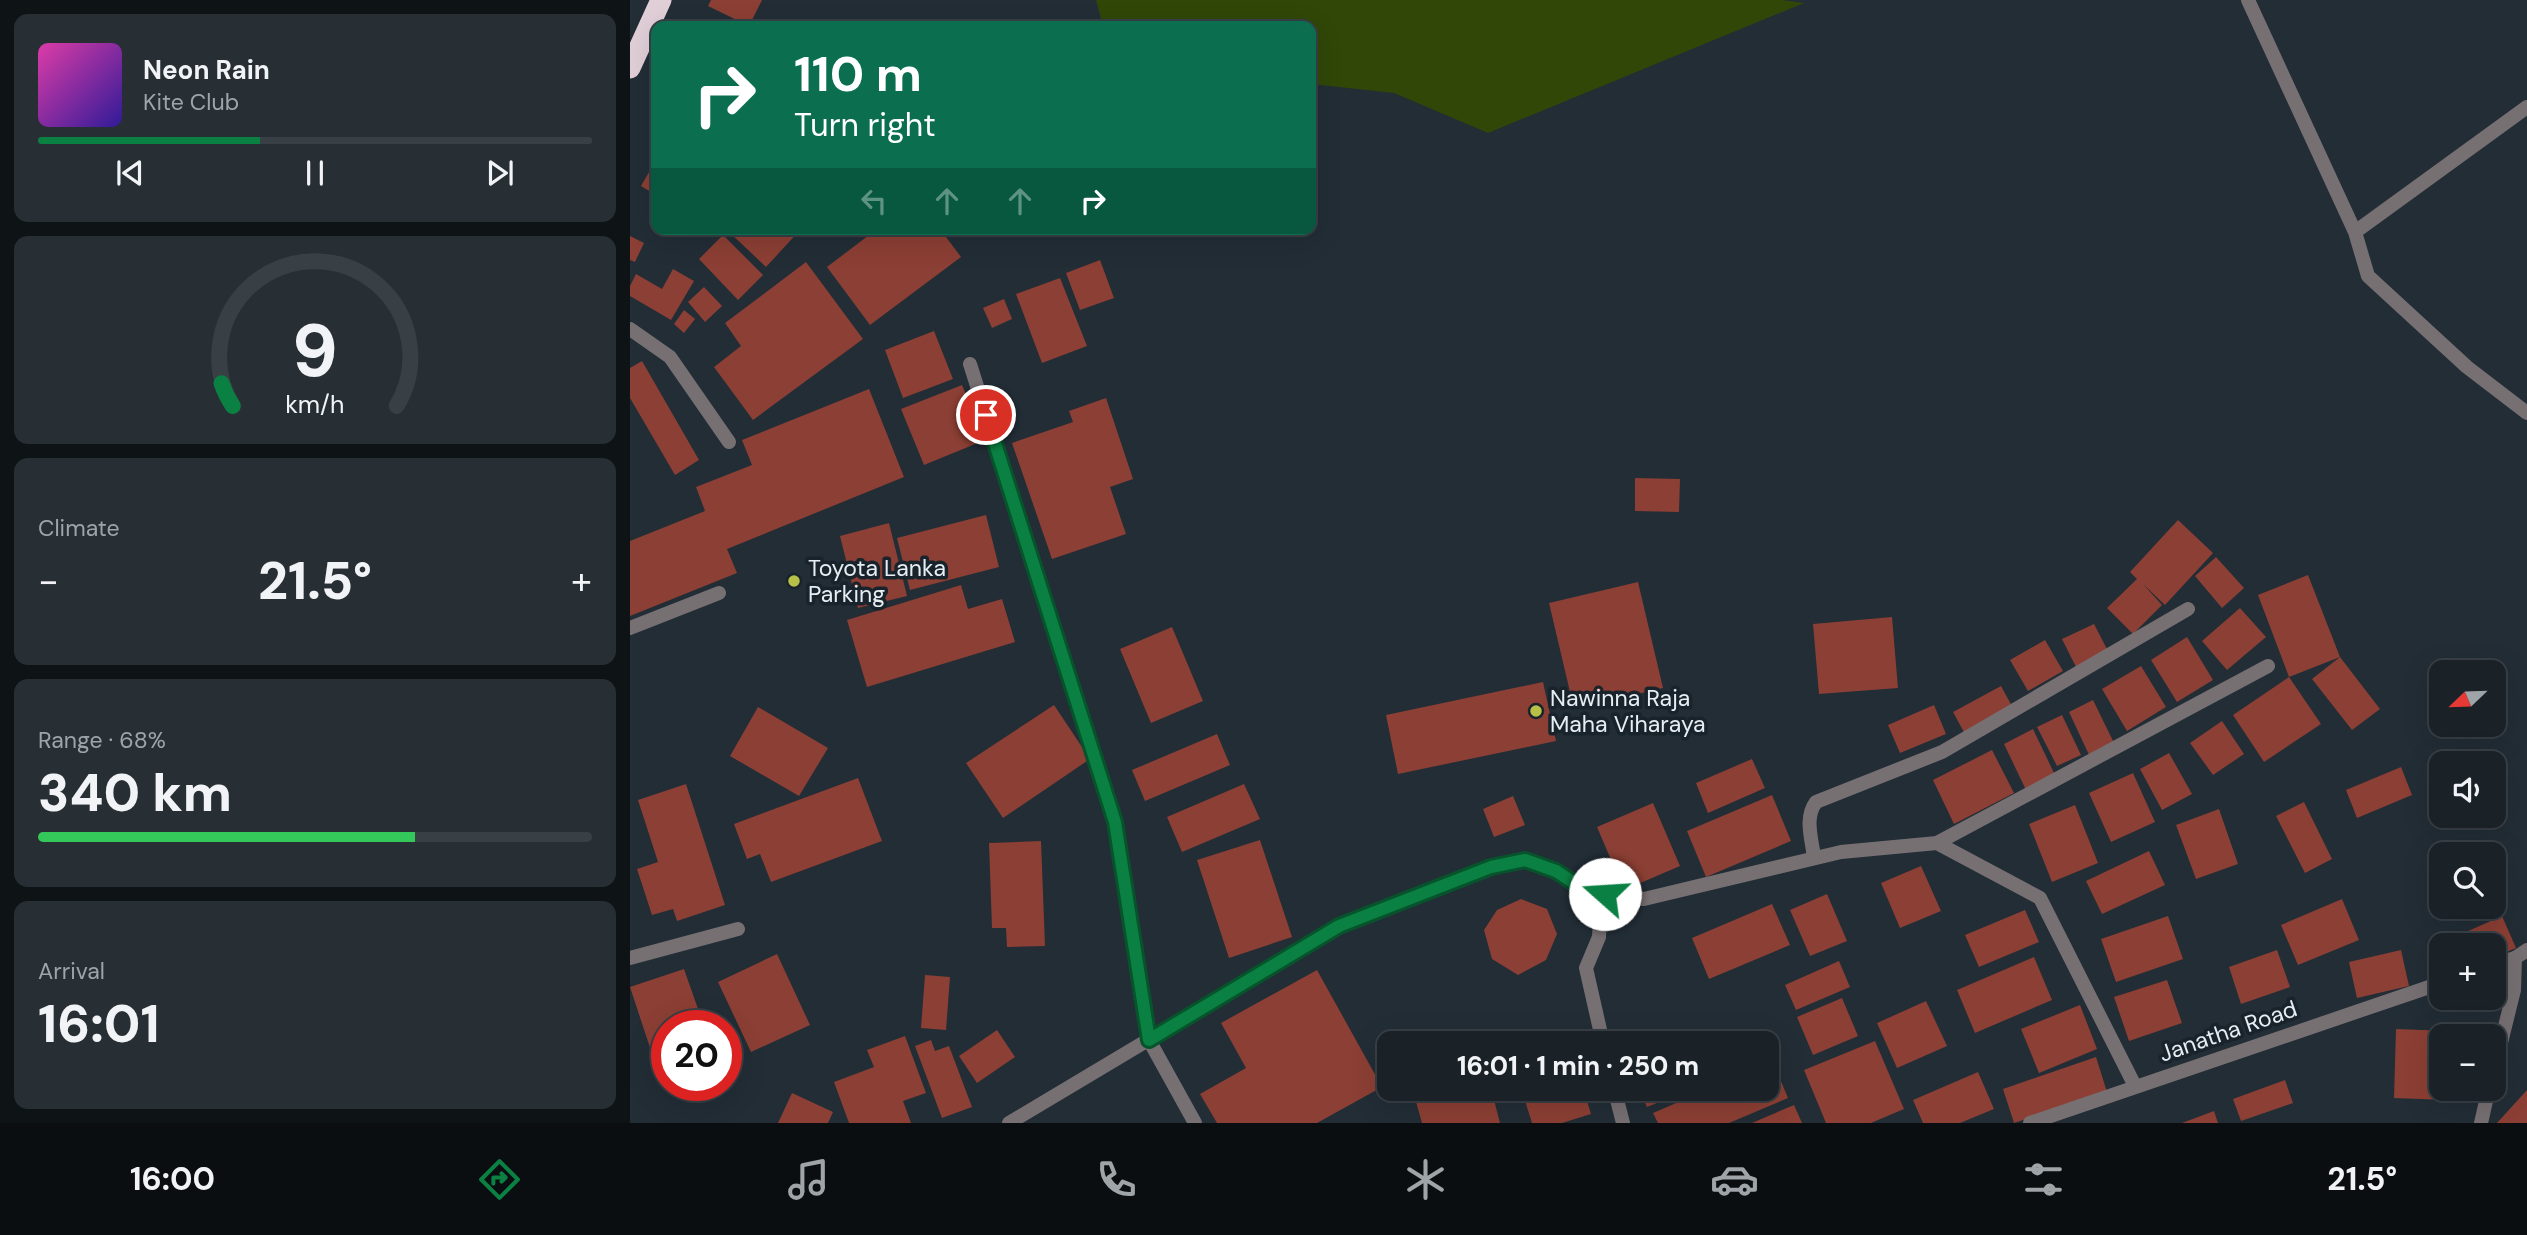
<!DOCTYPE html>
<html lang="en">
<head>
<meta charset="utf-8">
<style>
  body { margin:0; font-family:"DM Sans",sans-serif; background:#272f34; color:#f1f3f6; height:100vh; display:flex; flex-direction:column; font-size:26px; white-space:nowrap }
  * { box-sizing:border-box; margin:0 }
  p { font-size:23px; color:#9fa4a8 }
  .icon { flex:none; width:38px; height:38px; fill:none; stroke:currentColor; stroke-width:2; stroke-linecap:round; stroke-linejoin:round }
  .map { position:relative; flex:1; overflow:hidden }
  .details { display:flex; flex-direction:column; gap:14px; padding:14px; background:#0e1316; width:630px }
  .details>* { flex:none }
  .banner { position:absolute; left:21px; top:21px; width:665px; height:214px; border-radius:14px; box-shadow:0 7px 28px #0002,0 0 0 2px #383f45; background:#0b6e4f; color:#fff; overflow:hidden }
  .needle { width:46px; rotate:247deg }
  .fabs { position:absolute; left:1799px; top:660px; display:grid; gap:14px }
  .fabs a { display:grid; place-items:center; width:77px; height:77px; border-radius:14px; background:#1a2228; box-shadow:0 7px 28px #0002,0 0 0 2px #383f45; font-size:35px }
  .speed { position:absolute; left:21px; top:1010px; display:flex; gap:14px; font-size:35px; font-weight:700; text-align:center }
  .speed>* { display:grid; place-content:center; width:91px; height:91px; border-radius:50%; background:#1a2228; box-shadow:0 7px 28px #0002,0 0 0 2px #383f45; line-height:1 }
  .speed .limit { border:10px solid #d22; background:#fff; color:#111 }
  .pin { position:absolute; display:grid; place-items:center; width:60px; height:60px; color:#fff; margin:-30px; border:4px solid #fff; border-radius:50%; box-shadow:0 2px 7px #0007 }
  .me { position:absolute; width:77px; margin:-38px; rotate:289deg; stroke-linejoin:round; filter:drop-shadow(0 0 5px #0008) }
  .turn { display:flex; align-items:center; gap:24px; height:147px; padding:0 28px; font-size:32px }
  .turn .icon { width:91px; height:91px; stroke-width:2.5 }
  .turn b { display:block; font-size:49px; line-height:60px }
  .lanes { display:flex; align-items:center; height:66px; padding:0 28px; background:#0003; justify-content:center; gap:35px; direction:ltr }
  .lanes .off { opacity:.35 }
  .big { font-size:52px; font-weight:800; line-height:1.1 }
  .details .card { flex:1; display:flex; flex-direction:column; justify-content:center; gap:10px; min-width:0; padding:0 24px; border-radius:14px; background:#272f34 }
  .details .dial { align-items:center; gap:0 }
  .dial svg { height:182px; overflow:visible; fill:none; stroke:#383f45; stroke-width:7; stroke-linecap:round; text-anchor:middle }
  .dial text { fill:#f1f3f6; stroke:none }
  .song { display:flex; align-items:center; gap:21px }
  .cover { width:84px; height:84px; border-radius:10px; background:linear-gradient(135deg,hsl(320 70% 55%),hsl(250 70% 35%)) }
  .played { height:7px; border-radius:4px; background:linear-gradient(90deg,#0b8043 40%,#383f45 40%) }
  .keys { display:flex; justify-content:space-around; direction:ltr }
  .heat { display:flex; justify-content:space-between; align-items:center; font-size:38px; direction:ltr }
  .charge { height:10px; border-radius:5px; background:linear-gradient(90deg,#34c759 68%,#383f45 0) }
  .trip { position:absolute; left:747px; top:1031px; width:402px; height:70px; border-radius:14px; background:#1a2228; box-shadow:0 7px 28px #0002,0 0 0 2px #383f45; font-weight:800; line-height:70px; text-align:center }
  .tab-bar { display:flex; height:112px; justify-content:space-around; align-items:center; background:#0a0e10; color:#9fa4a8 }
  .tab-bar .icon { width:49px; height:49px }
  .tab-bar .active { color:#0b8043 }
  .tab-bar b { font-size:32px; color:#f1f3f6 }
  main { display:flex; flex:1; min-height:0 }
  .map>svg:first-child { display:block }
</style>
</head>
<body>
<main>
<section class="details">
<div class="card">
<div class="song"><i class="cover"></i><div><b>Neon Rain</b><p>Kite Club</p></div></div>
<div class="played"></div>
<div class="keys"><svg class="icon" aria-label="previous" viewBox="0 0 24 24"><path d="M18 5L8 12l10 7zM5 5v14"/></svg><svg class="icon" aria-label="pause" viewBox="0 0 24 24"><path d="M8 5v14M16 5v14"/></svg><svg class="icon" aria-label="next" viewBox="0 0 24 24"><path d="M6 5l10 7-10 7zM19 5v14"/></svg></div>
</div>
<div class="card dial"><svg viewBox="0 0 100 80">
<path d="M14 69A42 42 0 1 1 86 69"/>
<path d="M14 69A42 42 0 0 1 9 59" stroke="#0b8043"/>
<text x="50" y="56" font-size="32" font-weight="700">9</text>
<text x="50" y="72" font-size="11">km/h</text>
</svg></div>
<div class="card"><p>Climate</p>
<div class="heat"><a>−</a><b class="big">21.5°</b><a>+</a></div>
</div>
<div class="card"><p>Range · 68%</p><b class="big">340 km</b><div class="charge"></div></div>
<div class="card"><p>Arrival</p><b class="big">16:01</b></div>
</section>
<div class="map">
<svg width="1897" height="1123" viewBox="0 0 1897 1123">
  <rect width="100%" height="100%" fill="#222d36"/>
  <path fill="#304708" d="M466 0H1152L1174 3 858 133 764 93 681 84V26H473Z"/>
  <path fill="#8c3f34" d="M81 0H132L119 26 78 6Z
    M26 160V195L11 186Z
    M96 229H171L136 267Z
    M247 229H310L331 257 240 325 197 267Z
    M93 235 133 275 108 300 69 259Z
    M0 236 14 243 5 262 0 260Z
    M470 260 484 298 450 310 436 273Z
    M176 262 233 339 123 420 84 367 111 346 95 323Z
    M43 269 64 281 41 320 0 296V286L6 274 32 289Z
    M430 278 457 346 412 363 386 294Z
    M74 287 92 306 75 322 58 302Z
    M374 299 382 319 362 328 353 308Z
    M54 310 65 319 54 333 44 324Z
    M304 331 323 379 273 398 255 350Z
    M12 361 69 460 45 475 0 398V368Z
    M332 385 355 440 294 465 271 409Z
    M239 389 274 477 97 549 107 573 0 616V541L75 511 66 487 122 465 112 440Z
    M476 398 503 479 480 487 496 534 422 559 382 443 443 422 439 411Z
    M1005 478 1050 479 1049 512 1005 511Z
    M356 515 369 567 280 590 267 538Z
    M1548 520 1583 553 1535 605 1513 584 1532 605 1503 634 1477 608 1507 579 1500 572Z
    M259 523 277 596 228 608 210 536Z
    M1586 557 1614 588 1592 608 1565 576Z
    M1678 575 1710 657 1659 677 1628 595Z
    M1008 582 1033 688 944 709 919 603Z
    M331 585 338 609 372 599 385 642 237 687 217 620Z
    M1610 608 1636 637 1597 670 1572 641Z
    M1262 617 1268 688 1189 694 1183 624Z
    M1464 624 1478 651 1446 667 1432 639Z
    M542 627 573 701 521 723 490 649Z
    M1557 637 1583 680 1547 702 1521 660Z
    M1415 640 1433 671 1398 691 1380 660Z
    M1710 657 1750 709 1722 730 1682 679Z
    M1511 666 1536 707 1497 731 1472 689Z
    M1659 677 1691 724 1634 762 1603 715Z
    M913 682 926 741 768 774 756 715Z
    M1371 686 1383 708 1335 734 1323 712Z
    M1463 700 1485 745 1460 757 1439 712Z
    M424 705 460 759 373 818 336 763Z
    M1304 705 1316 734 1270 753 1258 725Z
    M128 707 198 748 169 796 100 756Z
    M1432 715 1451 755 1427 766 1407 727Z
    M1592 721 1614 754 1583 775 1560 743Z
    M1403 729 1425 775 1396 790 1374 744Z
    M587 734 600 765 515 801 502 770Z
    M1362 750 1384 793 1324 824 1303 780Z
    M1539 753 1562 794 1532 810 1510 769Z
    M1122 759 1135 788 1078 813 1066 783Z
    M1771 767 1782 795 1727 818 1716 790Z
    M1503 773 1525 822 1481 842 1459 793Z
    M228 778 252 841 141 882 130 854 117 859 104 824Z
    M56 784 95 905 47 921 43 909 22 915 7 869 28 862 8 800Z
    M614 784 630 819 552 852 537 817Z
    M1142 795 1161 841 1076 877 1057 831Z
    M883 796 895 825 864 837 853 809Z
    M1674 802 1702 859 1675 873 1646 816Z
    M1023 803 1050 866 994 890 967 827Z
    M1445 805 1468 863 1422 882 1399 824Z
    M1589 809 1608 864 1566 879 1546 825Z
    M630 840 662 937 599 958 567 860Z
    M411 841 415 946 377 947 376 928H362L359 843Z
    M1519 851 1535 885 1472 914 1456 881Z
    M1291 866 1311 911 1270 928 1251 883Z
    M1197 894 1217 941 1180 956 1160 910Z
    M891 899 917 909 927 934 916 960 888 975 862 959 854 930 867 910Z
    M1712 899 1729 940 1668 965 1651 925Z
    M1142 904 1160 945 1079 979 1062 938Z
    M1395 910 1409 942 1349 967 1335 935Z
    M1538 916 1553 959 1486 982 1471 939Z
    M1872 916 1886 948 1864 957V945H1842L1836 932Z
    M1647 950 1660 987 1611 1004 1599 967Z
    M1771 950 1779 986 1727 998 1719 962Z
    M147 954 180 1025 121 1052 88 982Z
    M1404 957 1422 1000 1345 1033 1327 990Z
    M1209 961 1220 987 1166 1010 1155 985Z
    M54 969 74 1026H37V1076L30 1078 0 987Z
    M687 970 752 1087 687 1123H587L570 1094 616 1068 591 1023Z
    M295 975 320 977 316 1030 291 1028Z
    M1537 980 1552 1023 1499 1041 1484 997Z
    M1212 998 1228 1036 1183 1055 1167 1017Z
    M1296 1001 1317 1046 1267 1068 1247 1023Z
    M1450 1005 1467 1049 1409 1073 1391 1029Z
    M1766 1029 1819 1031V1036H1811V1088H1817V1100L1764 1098Z
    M367 1030 385 1057 347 1083 329 1056Z
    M934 1030 939 1043H893V1042Z
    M275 1036 296 1093 273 1101 281 1123H219L204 1082 244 1067 237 1050Z
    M301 1040 305 1051 319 1046 342 1107 312 1118 285 1046Z
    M1245 1041 1274 1109 1241 1123H1196L1174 1070Z
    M1141 1057 1158 1098 1099 1123H1028L1023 1113 1081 1088H1138V1058Z
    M1466 1057 1477 1092 1384 1123 1373 1089Z
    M1348 1072 1364 1109 1330 1123H1293L1283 1100Z
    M1655 1080 1663 1103 1611 1121 1603 1099Z
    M820 1088H861L870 1123H792L785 1098Z
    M891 1088H953L961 1114 932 1123H902Z
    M1009 1089H1062L1017 1107Z
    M1897 1090V1123H1867Z
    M162 1093 203 1112 198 1123H148Z
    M1164 1105 1172 1123H1122Z
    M1584 1111 1588 1123H1552Z"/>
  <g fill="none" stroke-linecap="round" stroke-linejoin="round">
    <path stroke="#777073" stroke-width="14" d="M0 628 89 593
      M1307 843 1638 666
      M1184 858C1182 839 1174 818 1186 802L1312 752 1558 609
      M956 891 1014 899 1211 852 1307 843 1410 898 1505 1086
      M519 1040 565 1123
      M1864 1071 1884 990 1885 958
      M1851 1123 1859 1088"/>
    <path stroke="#777073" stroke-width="14" d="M1618 0 1725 232 1738 276 1837 367 1897 413
      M1725 232 1897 107
      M0 329 40 357 99 442
      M340 364 485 822 519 1040
      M0 958 108 929
      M1864 965 1885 958 1897 950
      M984 1088 993 1123
      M379 1123 709 926 861 867 895 860 926 871 956 891 970 917 969 937 956 968 973 1043
      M1400 1123 1811 983"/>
    <path stroke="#e0cfd7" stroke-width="21" d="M0 68 31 0"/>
  </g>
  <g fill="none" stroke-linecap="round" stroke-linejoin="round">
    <defs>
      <path id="route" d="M356 415 485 822 519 1040 709 926 861 867 895 860 926 871 956 891 975 894"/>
    </defs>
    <use href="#route" stroke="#07532c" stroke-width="18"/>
    <use href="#route" stroke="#0b8043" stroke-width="12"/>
  </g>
  <g fill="#b7c148" stroke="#18232c" stroke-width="2.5">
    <circle cx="164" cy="581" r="7"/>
    <circle cx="906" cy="711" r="7"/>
  </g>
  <g text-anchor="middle" stroke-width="7" stroke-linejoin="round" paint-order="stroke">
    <g font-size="23" fill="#e6edf3" stroke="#18232c" text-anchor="start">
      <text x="178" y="576">Toyota Lanka<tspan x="178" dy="26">Parking</tspan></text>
      <text x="920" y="706">Nawinna Raja<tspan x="920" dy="26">Maha Viharaya</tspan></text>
    </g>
    <g font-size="23" fill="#e6edf3" stroke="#18232c">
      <text transform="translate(1598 1031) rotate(-19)" y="8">Janatha Road</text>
    </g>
  </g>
</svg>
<div class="fabs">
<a><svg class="needle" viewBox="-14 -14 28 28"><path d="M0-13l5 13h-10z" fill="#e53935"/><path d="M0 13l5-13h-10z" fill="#9fa4a8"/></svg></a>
<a><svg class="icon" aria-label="sound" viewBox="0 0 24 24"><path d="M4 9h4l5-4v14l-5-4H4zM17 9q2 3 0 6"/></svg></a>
<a><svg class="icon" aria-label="search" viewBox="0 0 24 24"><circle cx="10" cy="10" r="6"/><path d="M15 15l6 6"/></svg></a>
<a>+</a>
<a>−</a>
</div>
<div class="speed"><div class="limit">20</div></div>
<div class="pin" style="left:356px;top:415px;background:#d93025"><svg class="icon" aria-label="arrive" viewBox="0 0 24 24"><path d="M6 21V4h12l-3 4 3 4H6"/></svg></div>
<svg class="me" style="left:975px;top:894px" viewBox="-20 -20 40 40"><circle r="19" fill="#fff"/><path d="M0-13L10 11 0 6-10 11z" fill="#0b8043"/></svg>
<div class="trip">16:01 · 1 min · 250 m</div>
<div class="banner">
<div class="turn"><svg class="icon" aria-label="right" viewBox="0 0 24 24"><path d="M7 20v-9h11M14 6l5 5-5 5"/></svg><div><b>110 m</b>Turn right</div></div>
<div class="lanes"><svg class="icon off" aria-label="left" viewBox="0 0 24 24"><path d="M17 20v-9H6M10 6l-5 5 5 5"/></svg><svg class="icon off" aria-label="ahead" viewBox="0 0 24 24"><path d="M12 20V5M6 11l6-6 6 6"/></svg><svg class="icon off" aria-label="ahead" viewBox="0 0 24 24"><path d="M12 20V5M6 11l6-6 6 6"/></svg><svg class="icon" aria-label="right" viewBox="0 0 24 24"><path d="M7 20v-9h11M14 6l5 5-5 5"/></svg></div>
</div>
</div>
</main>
<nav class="tab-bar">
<b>16:00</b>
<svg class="icon active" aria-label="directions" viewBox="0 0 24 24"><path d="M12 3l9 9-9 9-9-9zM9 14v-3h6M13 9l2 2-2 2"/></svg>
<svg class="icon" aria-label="music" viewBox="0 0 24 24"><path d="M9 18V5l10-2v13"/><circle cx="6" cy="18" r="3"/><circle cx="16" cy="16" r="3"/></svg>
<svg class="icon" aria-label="phone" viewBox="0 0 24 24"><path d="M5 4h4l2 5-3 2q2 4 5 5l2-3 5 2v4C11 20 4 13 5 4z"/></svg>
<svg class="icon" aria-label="climate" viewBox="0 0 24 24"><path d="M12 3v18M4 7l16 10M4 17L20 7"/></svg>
<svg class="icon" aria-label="car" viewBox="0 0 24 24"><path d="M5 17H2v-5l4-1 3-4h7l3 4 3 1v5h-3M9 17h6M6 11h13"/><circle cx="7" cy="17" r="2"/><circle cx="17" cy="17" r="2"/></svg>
<svg class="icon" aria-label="filters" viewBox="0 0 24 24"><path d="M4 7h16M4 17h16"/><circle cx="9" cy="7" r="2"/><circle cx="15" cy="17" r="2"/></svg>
<b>21.5°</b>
</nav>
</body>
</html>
